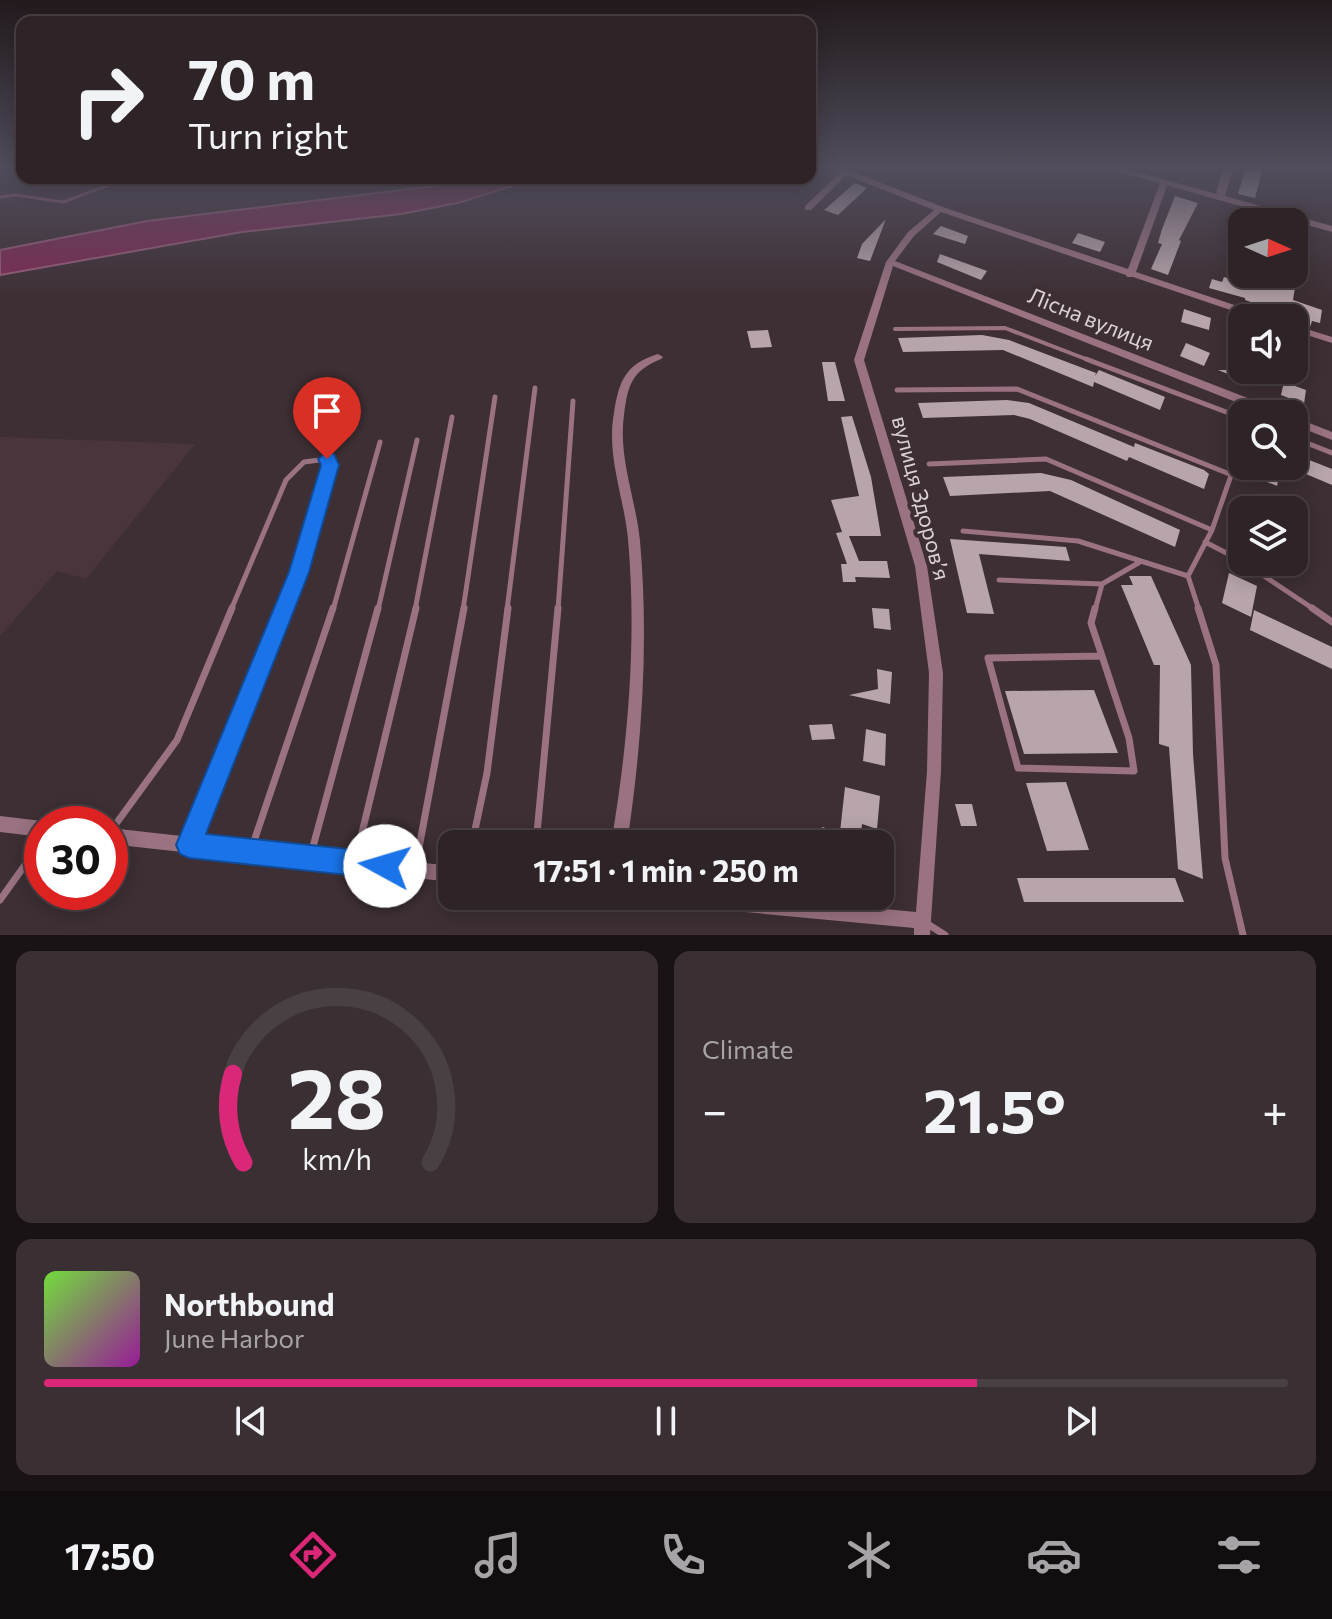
<!DOCTYPE html>
<html lang="en">
<head>
<meta charset="utf-8">
<style>
  body { margin:0; font-family:Commissioner,sans-serif; background:#3a2f33; color:#f1f3f6; height:100vh; display:flex; flex-direction:column; font-size:30px; white-space:nowrap }
  * { box-sizing:border-box; margin:0 }
  p { font-size:26px; color:#a7a4a7 }
  .icon { flex:none; width:44px; height:44px; fill:none; stroke:currentColor; stroke-width:2; stroke-linecap:round; stroke-linejoin:round }
  .map { position:relative; height:935px; overflow:hidden }
  .details { display:flex; flex-direction:column; gap:16px; padding:16px; background:#191315; flex:1 }
  .details>* { flex:none }
  .top-card { position:absolute; left:16px; top:16px; width:800px; height:168px; border-radius:16px; box-shadow:0 4px 20px #0003,0 0 0 2px #494044; background:#2e2327; color:#f1f3f6; overflow:hidden }
  .needle { width:52px; rotate:93deg }
  .controls { position:absolute; left:1228px; top:208px; display:grid; gap:16px }
  .controls a { display:grid; place-items:center; width:80px; height:80px; border-radius:16px; background:#2e2327; box-shadow:0 4px 20px #0003,0 0 0 2px #494044; font-size:40px }
  .speed { position:absolute; left:24px; top:806px; display:flex; gap:16px; font-size:40px; font-weight:700; text-align:center }
  .speed>* { display:grid; place-content:center; width:104px; height:104px; border-radius:50%; background:#2e2327; box-shadow:0 4px 20px #0003,0 0 0 2px #494044; line-height:1 }
  .speed .limit { border:12px solid #d22; background:#fff; color:#111 }
  .pin { position:absolute; display:grid; place-items:center; width:68px; height:68px; color:#fff; margin:-82px -34px; border-radius:50% 50% 50% 0; rotate:-45deg; box-shadow:0 0 8px #0007 }
  .pin .icon { rotate:45deg }
  .me { position:absolute; width:88px; margin:-44px; rotate:276deg; stroke-linejoin:round; filter:drop-shadow(0 0 6px #0008) }
  .turn { display:flex; align-items:center; gap:28px; height:168px; padding:0 40px; font-size:36px }
  .turn .icon { width:104px; height:104px; stroke-width:2.5 }
  .turn b { display:block; font-size:56px; line-height:68px }
  .big { font-size:60px; font-weight:700; line-height:1.1 }
  .details .tile { flex:1; display:flex; flex-direction:column; justify-content:center; gap:12px; min-width:0; padding:0 28px; border-radius:16px; background:#3a2f33 }
  .details .dial { align-items:center; gap:0 }
  .dial svg { height:208px; overflow:visible; fill:none; stroke:#494044; stroke-width:7; stroke-linecap:round; text-anchor:middle }
  .dial text { fill:#f1f3f6; stroke:none }
  .song { display:flex; align-items:center; gap:24px }
  .cover { width:96px; height:96px; border-radius:12px; background:linear-gradient(135deg,hsl(100 70% 55%),hsl(300 70% 35%)) }
  .played { height:8px; border-radius:4px; background:linear-gradient(90deg,#db2777 75%,#494044 75%) }
  .keys { display:flex; justify-content:space-around; direction:ltr }
  .heat { display:flex; justify-content:space-between; align-items:center; font-size:44px; direction:ltr }
  .details .tiles { flex:1; display:grid; gap:16px; grid-template-columns:1fr 1fr }
  .tile:last-child { grid-column:span 2 }
  .trip { position:absolute; left:438px; top:830px; width:456px; height:80px; border-radius:16px; background:#2e2327; box-shadow:0 4px 20px #0003,0 0 0 2px #494044; font-weight:700; line-height:80px; text-align:center }
  .tabs { display:flex; height:128px; justify-content:space-around; align-items:center; background:#120e10; color:#a7a4a7 }
  .tabs .icon { width:56px; height:56px }
  .tabs .selected { color:#db2777 }
  .tabs b { font-size:36px; color:#f1f3f6 }
  .map>svg:first-child { display:block }
</style>
</head>
<body>
<div class="map">
<svg width="1332" height="935" viewBox="0 0 1332 935">
  <rect width="100%" height="100%" fill="#3d2f34"/>
  <path fill="#4a353d" d="M0 437 195 444 86 579 57 571 0 636Z"/>
  <path fill="#7d2a53" stroke="#995c7a" stroke-width="2" d="M475 178H538L458 203 401 214 242 232 0 275V250L147 221 435 186Z"/>
  <g fill="none" stroke-linecap="round" stroke-linejoin="round">
    <path stroke="#995c7a" stroke-width="3" d="M0 197 16 195 63 202 128 178"/>
  </g>
  <path fill="#b8a5ac" d="M1246 168H1263L1255 198 1238 194Z
    M855 183 867 188 838 215 824 210Z
    M1175 196 1198 203 1179 240 1181 241 1168 275 1151 269 1162 244 1158 243 1162 229Z
    M886 219 870 261 857 258 862 244Z
    M941 226 968 236 965 244 933 234Z
    M1078 233 1105 242 1100 252 1072 243Z
    M940 254 965 263 987 271 981 280 937 262Z
    M1270 274 1296 281 1293 300 1322 310 1320 323 1312 321 1310 327 1294 322V318L1270 313 1271 309 1245 300V298L1209 288 1212 279 1222 282 1224 277 1267 290Z
    M1184 309 1211 318 1209 330 1181 322Z
    M1089 314 1109 321 1104 333 1083 326Z
    M768 330 772 347 751 348 747 331Z
    M982 335 1009 340 1096 373 1095 376 1099 370 1165 397 1160 410 1094 382 1093 387 1003 350 903 352 898 338Z
    M1186 343 1210 353 1204 366 1180 356Z
    M822 362H835L845 401H828Z
    M1218 370H1252L1258 372 1255 385Z
    M1284 382 1306 390 1304 404 1281 395Z
    M1007 400 1029 403 1134 447 1135 443 1204 470 1209 474 1204 489 1129 457 1127 461 1030 419 1014 415 923 418 918 403Z
    M852 416 871 477 881 536H849L859 561H887L890 578 855 577 856 582H843L841 564H847L836 533 842 532 831 500 859 496 841 417Z
    M1294 454 1332 469V485L1294 469Z
    M1264 466H1281L1277 486 1260 479Z
    M1041 473 1071 480 1180 530 1175 547 1050 491 950 496 943 477Z
    M950 539 1066 547 1070 561 979 554 994 614 967 613Z
    M1229 573 1257 586 1251 617 1222 603Z
    M1129 576H1151L1191 665 1193 754 1203 879 1178 869 1169 747 1159 744 1160 665H1154L1121 585H1133Z
    M872 608 889 609 891 630 874 628Z
    M1254 610 1332 647V669L1250 630Z
    M877 669 892 672 890 704 849 695 878 689Z
    M1094 690 1118 753 1024 754 1005 691Z
    M832 724 835 739 812 740 809 725Z
    M866 729 886 734 885 766 863 761Z
    M1066 782 1089 850 1047 851 1026 783Z
    M845 787 880 796 877 829 862 824 860 844H820L822 827 840 832Z
    M955 804H972L977 826H961Z
    M1017 878H1175L1184 902H1024Z"/>
  <g fill="none" stroke-linecap="round" stroke-linejoin="round">
    <path stroke="#9a7282" stroke-width="4" d="M895 329 1005 328 1091 361"/>
    <path stroke="#9a7282" stroke-width="5" d="M1086 359 1242 418
      M897 390 1017 389 1232 475
      M1294 438 1332 453
      M929 464 1046 459 1212 530
      M963 531 1078 541 1188 576
      M1205 542 1242 561
      M1243 562 1315 610
      M999 580 1102 584 1140 562
      M231 610 286 480 304 462 327 459 330 465 299 572 284 610
      M333 610 380 442
      M378 610 417 440
      M415 610 452 417
      M463 610 495 397
      M507 610 535 388
      M558 610 573 401
      M1095 610 1102 584
      M1199 610 1188 576 1212 530 1242 444"/>
    <path stroke="#9a7282" stroke-width="7" d="M1095 608 1091 623 1102 656
      M1198 608 1216 665 1225 858 1243 935
      M1312 608 1332 622
      M1102 656 1129 738 1134 771 1018 768 988 658Z
      M110 832 177 740 232 608
      M190 842 284 608
      M472 844 487 773 508 608
      M536 844 558 608
      M252 847 333 608
      M311 854 378 608
      M355 862 416 608
      M415 869 464 608
      M0 900 42 841
      M926 923 945 935"/>
    <path fill="#9a7282" fill-rule="evenodd" d="M829 168 848 170 943 207 1128 269 1160 183 1167 181 1168 183 1136 272 1267 316 1269 318H1254L1133 277H1127L1126 275 941 212 914 236 895 261 1281 411 1282 414H1266L893 266 864 360 927 566 943 673 941 771 930 935H914V928L660 904 654 902 652 896H745L916 912 927 771 929 673 915 566 854 360 886 262 908 232 934 210 846 175 811 210H805V206L840 173Z
      M1294 325 1332 337V343L1294 331Z
      M658 354 663 357 661 359C632 371 628 384 624 415 618 458 636 499 640 541 649 642 642 744 627 844H611C628 744 637 641 628 539 624 497 606 455 614 413 619 380 626 364 658 354Z
      M1294 417 1332 432V440L1294 425Z
      M0 816 42 821 48 824H42V837L0 832Z
      M110 828 452 866V882L110 844Z"/>
    <path fill="#9a7282" fill-rule="evenodd" d="M1106 168H1123L1216 194 1223 168H1233L1225 196 1332 226V232Z"/>
  </g>
  <linearGradient id="sky" x2="0" y2="1"><stop stop-color="#221a1d"/><stop offset="0.56" stop-color="#514d5c"/><stop offset="1" stop-color="#514d5c" stop-opacity="0"/></linearGradient>
  <rect width="1332" height="299" fill="url(#sky)"/>
  <path fill="#1a73e8" stroke="#114b97" stroke-width="2" d="M327 452 334 454 339 465 309 572 206 834 385 853 394 857 398 866 394 876 385 879 189 858 180 854 176 845 289 572 321 465 318 459Z"/>
  <g text-anchor="middle" stroke-width="8" stroke-linejoin="round" paint-order="stroke">
    <g font-size="22" fill="#dad1d4" stroke="#3d2f34">
      <text transform="translate(1091 319) rotate(22)" y="8">Лісна вулиця</text>
      <text transform="translate(921 498) rotate(75)" y="8">вулиця Здоровʼя</text>
    </g>
  </g>
</svg>
<div class="controls">
<a><svg class="needle" viewBox="-14 -14 28 28"><path d="M0-13l5 13h-10z" fill="#e53935"/><path d="M0 13l5-13h-10z" fill="#a7a4a7"/></svg></a>
<a><svg class="icon" aria-label="sound" viewBox="0 0 24 24"><path d="M4 9h4l5-4v14l-5-4H4zM17 9q2 3 0 6"/></svg></a>
<a><svg class="icon" aria-label="search" viewBox="0 0 24 24"><circle cx="10" cy="10" r="6"/><path d="M15 15l6 6"/></svg></a>
<a><svg class="icon" aria-label="layers" viewBox="0 0 24 24"><path d="M12 4l9 5-9 5-9-5zM3 14l9 5 9-5"/></svg></a>
</div>
<div class="speed"><div class="limit">30</div></div>
<div class="pin" style="left:327px;top:459px;background:#d93025"><svg class="icon" aria-label="arrive" viewBox="0 0 24 24"><path d="M6 21V4h12l-3 4 3 4H6"/></svg></div>
<svg class="me" style="left:385px;top:866px" viewBox="-20 -20 40 40"><circle r="19" fill="#fff"/><path d="M0-13L10 11 0 6-10 11z" fill="#1a73e8"/></svg>
<div class="trip">17:51 · 1 min · 250 m</div>
<div class="top-card">
<div class="turn"><svg class="icon" aria-label="right" viewBox="0 0 24 24"><path d="M7 20v-9h11M14 6l5 5-5 5"/></svg><div><b>70 m</b>Turn right</div></div>
</div>
</div>
<section class="details">
<div class="tiles">
<div class="tile dial"><svg viewBox="0 0 100 80">
<path d="M14 69A42 42 0 1 1 86 69"/>
<path d="M14 69A42 42 0 0 1 10 35" stroke="#db2777"/>
<text x="50" y="56" font-size="32" font-weight="700">28</text>
<text x="50" y="72" font-size="11">km/h</text>
</svg></div>
<div class="tile"><p>Climate</p>
<div class="heat"><a>−</a><b class="big">21.5°</b><a>+</a></div>
</div>
<div class="tile">
<div class="song"><i class="cover"></i><div><b>Northbound</b><p>June Harbor</p></div></div>
<div class="played"></div>
<div class="keys"><svg class="icon" aria-label="previous" viewBox="0 0 24 24"><path d="M18 5L8 12l10 7zM5 5v14"/></svg><svg class="icon" aria-label="pause" viewBox="0 0 24 24"><path d="M8 5v14M16 5v14"/></svg><svg class="icon" aria-label="next" viewBox="0 0 24 24"><path d="M6 5l10 7-10 7zM19 5v14"/></svg></div>
</div>
</div>
</section>
<nav class="tabs">
<b>17:50</b>
<svg class="icon selected" aria-label="directions" viewBox="0 0 24 24"><path d="M12 3l9 9-9 9-9-9zM9 14v-3h6M13 9l2 2-2 2"/></svg>
<svg class="icon" aria-label="music" viewBox="0 0 24 24"><path d="M9 18V5l10-2v13"/><circle cx="6" cy="18" r="3"/><circle cx="16" cy="16" r="3"/></svg>
<svg class="icon" aria-label="phone" viewBox="0 0 24 24"><path d="M5 4h4l2 5-3 2q2 4 5 5l2-3 5 2v4C11 20 4 13 5 4z"/></svg>
<svg class="icon" aria-label="climate" viewBox="0 0 24 24"><path d="M12 3v18M4 7l16 10M4 17L20 7"/></svg>
<svg class="icon" aria-label="car" viewBox="0 0 24 24"><path d="M5 17H2v-5l4-1 3-4h7l3 4 3 1v5h-3M9 17h6M6 11h13"/><circle cx="7" cy="17" r="2"/><circle cx="17" cy="17" r="2"/></svg>
<svg class="icon" aria-label="filters" viewBox="0 0 24 24"><path d="M4 7h16M4 17h16"/><circle cx="9" cy="7" r="2"/><circle cx="15" cy="17" r="2"/></svg>
</nav>
</body>
</html>
